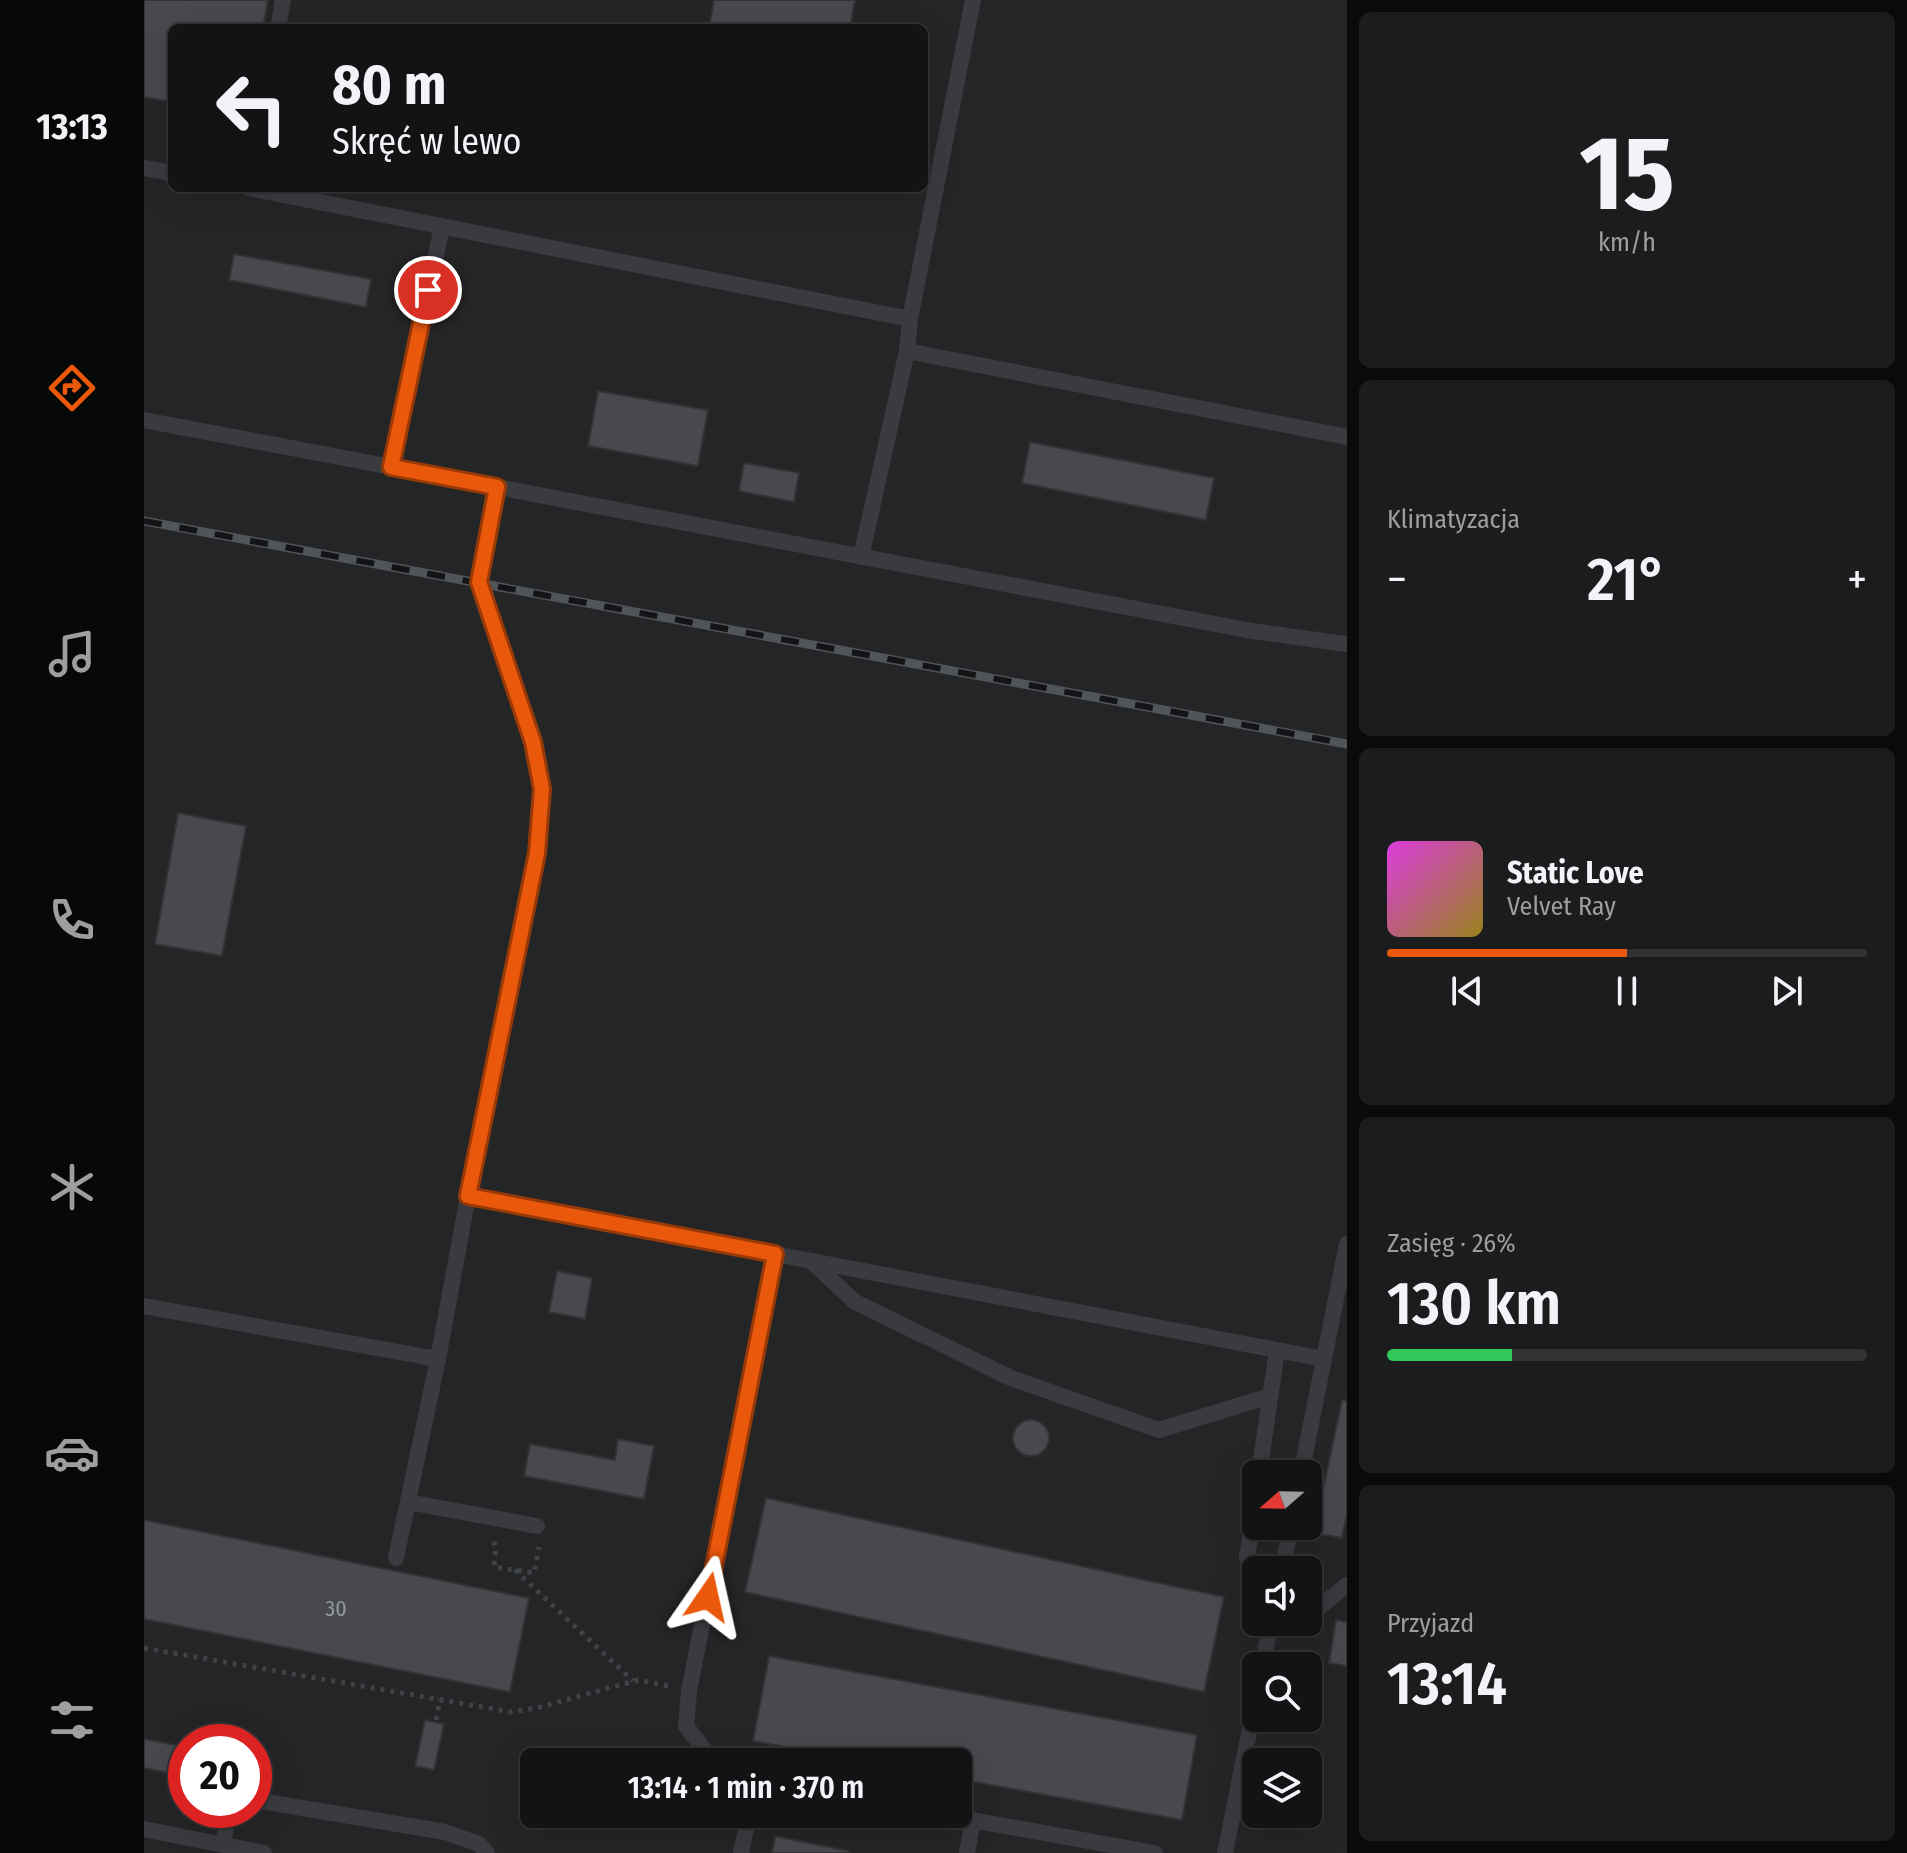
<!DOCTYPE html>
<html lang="pl">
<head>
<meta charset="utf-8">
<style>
  body { margin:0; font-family:"Fira Sans Condensed",sans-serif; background:#1b1c1d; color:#f1f3f6; height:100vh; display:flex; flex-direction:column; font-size:30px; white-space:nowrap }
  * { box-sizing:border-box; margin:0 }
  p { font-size:26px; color:#9c9ea0 }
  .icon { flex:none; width:44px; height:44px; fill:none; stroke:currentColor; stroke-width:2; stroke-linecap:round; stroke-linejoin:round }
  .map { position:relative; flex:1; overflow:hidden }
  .details { display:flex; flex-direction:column; gap:12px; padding:12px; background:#0a0a0b; width:560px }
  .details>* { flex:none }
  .hud { position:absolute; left:24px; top:24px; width:760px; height:168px; border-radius:12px; box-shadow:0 8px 32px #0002,0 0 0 2px #313234; background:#121314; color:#f1f3f6; overflow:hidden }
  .needle { width:52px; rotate:250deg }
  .fabs { position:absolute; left:1098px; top:1460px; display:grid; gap:16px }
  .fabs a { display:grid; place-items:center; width:80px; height:80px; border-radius:12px; background:#121314; box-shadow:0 8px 32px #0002,0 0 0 2px #313234; font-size:40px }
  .speed { position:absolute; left:24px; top:1724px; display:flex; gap:16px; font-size:40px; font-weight:700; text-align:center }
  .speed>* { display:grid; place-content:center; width:104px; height:104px; border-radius:50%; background:#121314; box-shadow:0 8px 32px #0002,0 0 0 2px #313234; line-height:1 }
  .speed .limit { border:12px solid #d22; background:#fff; color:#111 }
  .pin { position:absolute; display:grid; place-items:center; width:68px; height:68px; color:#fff; margin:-34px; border:4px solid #fff; border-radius:50%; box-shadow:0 2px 8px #0007 }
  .me { position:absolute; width:88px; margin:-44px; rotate:11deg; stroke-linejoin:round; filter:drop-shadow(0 0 6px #0008) }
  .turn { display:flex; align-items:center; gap:28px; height:168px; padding:0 32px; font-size:36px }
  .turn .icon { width:104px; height:104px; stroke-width:2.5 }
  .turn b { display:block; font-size:56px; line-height:68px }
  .big { font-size:60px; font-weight:600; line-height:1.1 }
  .details .tile { flex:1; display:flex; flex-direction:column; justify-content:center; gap:12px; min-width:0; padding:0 28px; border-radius:12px; background:#1b1c1d }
  .details .dial { align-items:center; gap:0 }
  .dial b { font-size:104px; line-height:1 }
  .song { display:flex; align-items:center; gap:24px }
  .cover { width:96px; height:96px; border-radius:12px; background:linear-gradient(135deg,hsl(300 70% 55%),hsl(50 70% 35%)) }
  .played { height:8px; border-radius:4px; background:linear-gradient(90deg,#ea580c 50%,#313234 50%) }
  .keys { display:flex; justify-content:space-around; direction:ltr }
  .heat { display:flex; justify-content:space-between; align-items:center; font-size:44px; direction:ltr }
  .charge { height:12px; border-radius:6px; background:linear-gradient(90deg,#34c759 26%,#313234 0) }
  .trip { position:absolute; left:376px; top:1748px; width:452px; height:80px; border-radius:12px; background:#121314; box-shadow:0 8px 32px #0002,0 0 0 2px #313234; font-weight:600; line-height:80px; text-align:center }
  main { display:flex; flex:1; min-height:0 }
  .dock { display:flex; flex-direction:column; width:144px; justify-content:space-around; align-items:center; background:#070808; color:#9c9ea0 }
  .dock .icon { width:56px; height:56px }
  .dock .active { color:#ea580c }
  .dock b { font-size:36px; color:#f1f3f6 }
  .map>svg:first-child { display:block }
</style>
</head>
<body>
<main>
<nav class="dock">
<b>13:13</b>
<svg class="icon active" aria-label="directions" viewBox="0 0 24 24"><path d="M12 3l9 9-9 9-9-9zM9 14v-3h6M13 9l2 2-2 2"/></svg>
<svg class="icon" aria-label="music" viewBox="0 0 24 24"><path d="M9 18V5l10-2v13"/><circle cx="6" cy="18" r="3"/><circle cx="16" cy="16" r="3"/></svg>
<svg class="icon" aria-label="phone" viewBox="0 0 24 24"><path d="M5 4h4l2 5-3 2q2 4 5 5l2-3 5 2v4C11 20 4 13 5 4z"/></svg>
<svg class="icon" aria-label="climate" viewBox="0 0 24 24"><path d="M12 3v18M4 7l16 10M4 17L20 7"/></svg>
<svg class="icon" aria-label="car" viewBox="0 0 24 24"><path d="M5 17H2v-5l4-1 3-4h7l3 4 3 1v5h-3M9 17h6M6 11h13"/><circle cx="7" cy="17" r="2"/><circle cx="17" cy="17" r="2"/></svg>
<svg class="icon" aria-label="filters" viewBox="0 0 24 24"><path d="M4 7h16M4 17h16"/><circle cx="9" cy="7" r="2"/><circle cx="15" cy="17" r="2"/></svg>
</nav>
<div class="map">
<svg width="1203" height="1853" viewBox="0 0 1203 1853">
  <rect width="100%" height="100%" fill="#18191a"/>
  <path fill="#242527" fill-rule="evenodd" d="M0 0H1203V1853H0ZM28 28H780V188H28ZM1112 1474H1164V1526H1112ZM1112 1570H1164V1622H1112ZM1112 1666H1164V1718H1112ZM42 1742H110V1810H42ZM390 1762H814V1814H390ZM1112 1762H1164V1814H1112Z"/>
  <path fill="#48494d" stroke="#333336" stroke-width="2" d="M0 0H124L119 28H28V102L0 97Z
    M570 0H711L706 28H565Z
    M90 254 227 279 222 307 85 280Z
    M454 391 564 410 554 466 444 446Z
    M886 442 1070 478 1062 520 878 483Z
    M600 463 655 473 650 502 595 491Z
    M34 813 102 826 78 956 11 944Z
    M413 1271 448 1278 441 1319 405 1312Z
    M1198 1400 1203 1401V1514L1198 1538 1170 1533Z
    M869 1438a18 18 0 1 1 36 0a18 18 0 1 1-36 0Z
    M474 1439 510 1446 500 1499 380 1476 386 1444 471 1460Z
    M622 1498 1080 1597 1060 1692 601 1592Z
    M0 1520 385 1598 366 1692 0 1619Z
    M1192 1620 1203 1622V1666L1185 1663Z
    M625 1656 1053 1735 1038 1820 814 1779V1762H724L609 1741Z
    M281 1720 300 1724 290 1770 271 1766Z
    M0 1739 36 1746 31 1774 0 1768Z
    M631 1836 705 1851V1853H628Z"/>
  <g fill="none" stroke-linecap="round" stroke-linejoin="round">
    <path stroke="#404346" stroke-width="5" stroke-dasharray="4 6" stroke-linecap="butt" d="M349 1542 352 1546 350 1567 390 1573 395 1547
      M371 1570 489 1681
      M0 1648 367 1712 393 1708 494 1680 525 1686
      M292 1720 296 1699"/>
    <path stroke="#3a3b3f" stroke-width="16" d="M134 28 139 0
      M0 168 28 173
      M105 188 766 319 829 0
      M763 351 1203 437
      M0 420 353 487
      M247 467 298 227
      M717 557 763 351 766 319
      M631 1254 324 1196 393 853 398 789 389 742 335 582 353 487 1108 631 1203 644
      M667 1261 711 1302 867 1378 1015 1430 1126 1396
      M0 1306 294 1359 324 1196
      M1180 1359 1203 1244
      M1115 1474 1133 1350
      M1112 1497 1103 1558 1112 1580
      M264 1502 393 1526
      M252 1558 294 1359
      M1138 1570 1147 1526
      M1164 1616 1203 1585
      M1138 1622H1155
      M1118 1666 1127 1622
      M570 1762 542 1726 545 1691 631 1254 1180 1359 1157 1474
      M110 1800 301 1832 335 1844 343 1853
      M795 1814 1011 1853
      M0 1829 120 1853
      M79 1845 85 1810
      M597 1853 605 1814
      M823 1853 829 1820
      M1081 1853 1112 1698"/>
    <defs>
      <path id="rail" d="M0 521 1203 744"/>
    </defs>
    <use href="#rail" stroke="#515458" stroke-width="9"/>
    <use href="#rail" stroke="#131415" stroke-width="6" stroke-dasharray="18" stroke-linecap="butt"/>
  </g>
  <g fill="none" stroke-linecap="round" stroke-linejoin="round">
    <defs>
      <path id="route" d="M284 290 247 467 353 487 335 582 389 742 398 789 393 853 324 1196 631 1254 564 1597"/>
    </defs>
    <use href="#route" stroke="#983908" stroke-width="20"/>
    <use href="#route" stroke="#ea580c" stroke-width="14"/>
  </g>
  <g text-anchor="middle" stroke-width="8" stroke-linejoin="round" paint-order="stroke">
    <g font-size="22" fill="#93989e">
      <text x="192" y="1616">30</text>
    </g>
  </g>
</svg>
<div class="fabs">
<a><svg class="needle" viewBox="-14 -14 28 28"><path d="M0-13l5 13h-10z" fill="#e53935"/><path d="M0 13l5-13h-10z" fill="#9c9ea0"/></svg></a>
<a><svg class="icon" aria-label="sound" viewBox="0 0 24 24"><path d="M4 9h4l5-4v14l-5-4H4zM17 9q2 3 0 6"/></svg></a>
<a><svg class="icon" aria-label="search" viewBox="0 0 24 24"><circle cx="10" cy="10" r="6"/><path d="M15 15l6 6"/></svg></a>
<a><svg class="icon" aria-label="layers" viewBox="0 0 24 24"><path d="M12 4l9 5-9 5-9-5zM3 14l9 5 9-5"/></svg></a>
</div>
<div class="speed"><div class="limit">20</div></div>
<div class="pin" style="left:284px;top:290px;background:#d93025"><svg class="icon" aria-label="arrive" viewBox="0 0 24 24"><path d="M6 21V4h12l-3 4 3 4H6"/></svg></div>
<svg class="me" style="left:564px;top:1597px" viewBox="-20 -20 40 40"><path d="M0-17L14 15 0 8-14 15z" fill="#ea580c" stroke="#fff" stroke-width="4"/></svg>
<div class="trip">13:14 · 1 min · 370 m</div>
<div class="hud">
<div class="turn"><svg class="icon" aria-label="left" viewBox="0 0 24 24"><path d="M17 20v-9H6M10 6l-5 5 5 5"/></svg><div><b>80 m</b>Skręć w lewo</div></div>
</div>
</div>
<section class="details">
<div class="tile dial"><b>15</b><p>km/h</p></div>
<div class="tile"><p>Klimatyzacja</p>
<div class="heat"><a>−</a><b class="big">21°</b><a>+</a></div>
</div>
<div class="tile">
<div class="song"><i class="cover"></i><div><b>Static Love</b><p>Velvet Ray</p></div></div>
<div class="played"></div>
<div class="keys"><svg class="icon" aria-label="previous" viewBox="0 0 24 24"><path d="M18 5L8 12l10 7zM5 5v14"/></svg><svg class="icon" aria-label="pause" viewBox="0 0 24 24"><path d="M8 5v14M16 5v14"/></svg><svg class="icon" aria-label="next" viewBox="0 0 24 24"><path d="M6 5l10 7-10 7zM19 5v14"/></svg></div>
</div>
<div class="tile"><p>Zasięg · 26%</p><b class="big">130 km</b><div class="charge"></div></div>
<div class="tile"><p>Przyjazd</p><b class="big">13:14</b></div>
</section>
</main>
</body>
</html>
